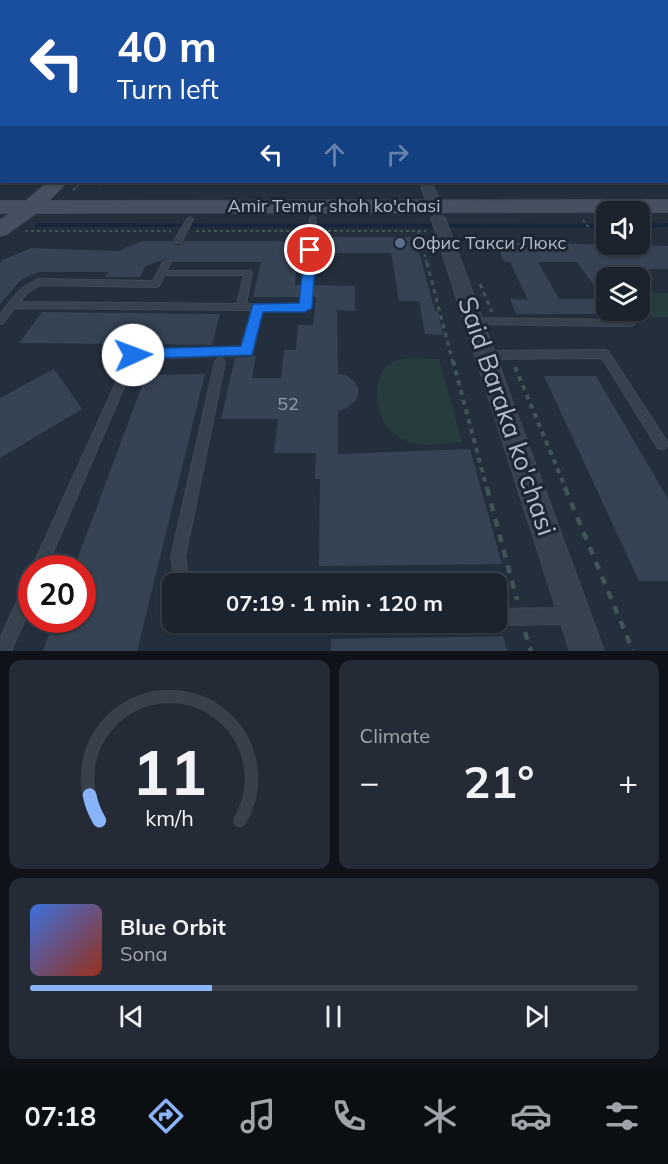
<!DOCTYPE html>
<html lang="en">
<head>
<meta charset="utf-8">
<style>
  body { margin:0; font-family:Mulish,sans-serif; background:#242b36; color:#f1f3f6; height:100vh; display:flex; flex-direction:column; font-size:22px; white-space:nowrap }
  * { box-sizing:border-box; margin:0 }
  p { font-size:20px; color:#a0a4aa }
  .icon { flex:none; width:33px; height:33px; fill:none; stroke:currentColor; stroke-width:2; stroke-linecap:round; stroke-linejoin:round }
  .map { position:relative; height:651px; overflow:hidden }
  .side { display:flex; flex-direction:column; gap:9px; padding:9px; background:#0f1319; flex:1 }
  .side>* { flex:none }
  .guide { position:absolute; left:0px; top:0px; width:669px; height:183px; box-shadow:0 2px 4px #0004,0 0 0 2px #39404a; background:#1a4fa0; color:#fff; overflow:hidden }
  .controls { position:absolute; left:596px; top:201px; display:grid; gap:12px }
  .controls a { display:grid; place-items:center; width:54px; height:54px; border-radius:12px; background:#1b232e; box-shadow:0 2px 4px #0004,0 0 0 2px #39404a; font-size:30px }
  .speed { position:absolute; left:18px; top:555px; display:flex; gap:12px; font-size:30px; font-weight:700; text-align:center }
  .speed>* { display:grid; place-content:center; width:78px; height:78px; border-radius:50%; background:#1b232e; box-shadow:0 2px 4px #0004,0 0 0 2px #39404a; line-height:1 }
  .speed .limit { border:9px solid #d22; background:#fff; color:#111 }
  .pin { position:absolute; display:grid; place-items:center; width:51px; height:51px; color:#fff; margin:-26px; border:3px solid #fff; border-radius:50%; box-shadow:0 2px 6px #0007 }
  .me { position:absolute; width:66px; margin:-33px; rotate:88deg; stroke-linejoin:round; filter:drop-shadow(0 0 4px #0008) }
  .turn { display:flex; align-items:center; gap:21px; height:126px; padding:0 18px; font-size:27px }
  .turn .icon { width:78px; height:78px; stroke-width:2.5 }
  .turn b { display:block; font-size:42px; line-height:51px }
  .lanes { display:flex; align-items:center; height:57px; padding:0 18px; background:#0003; justify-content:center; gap:30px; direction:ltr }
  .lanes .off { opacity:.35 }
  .big { font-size:45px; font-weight:700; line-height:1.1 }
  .side .widget { flex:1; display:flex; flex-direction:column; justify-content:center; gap:9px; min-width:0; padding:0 21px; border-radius:12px; background:#242b36 }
  .side .dial { align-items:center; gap:0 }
  .dial svg { height:156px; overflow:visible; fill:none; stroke:#39404a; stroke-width:7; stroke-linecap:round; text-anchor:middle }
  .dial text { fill:#f1f3f6; stroke:none }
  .song { display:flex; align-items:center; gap:18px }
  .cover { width:72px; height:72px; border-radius:9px; background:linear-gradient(135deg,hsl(220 70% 55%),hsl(10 70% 35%)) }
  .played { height:6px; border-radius:3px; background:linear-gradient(90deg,#8ab4f8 30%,#39404a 30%) }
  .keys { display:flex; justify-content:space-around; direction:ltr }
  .heat { display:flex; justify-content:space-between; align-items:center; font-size:33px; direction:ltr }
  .side .tiles { flex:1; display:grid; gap:9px; grid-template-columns:1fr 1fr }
  .widget:last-child { grid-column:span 2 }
  .trip { position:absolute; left:162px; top:573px; width:345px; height:60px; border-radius:12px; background:#1b232e; box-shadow:0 2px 4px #0004,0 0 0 2px #39404a; font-weight:700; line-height:60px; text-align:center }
  .tab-bar { display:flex; height:96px; justify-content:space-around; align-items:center; background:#0b0e12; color:#a0a4aa }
  .tab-bar .icon { width:42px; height:42px }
  .tab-bar .selected { color:#8ab4f8 }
  .tab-bar b { font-size:27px; color:#f1f3f6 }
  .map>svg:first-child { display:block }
</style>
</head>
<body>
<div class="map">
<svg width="668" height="651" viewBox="0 0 668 651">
  <rect width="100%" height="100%" fill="#242f3e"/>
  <path fill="#263c3f" d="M639 292 668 293V317H637L633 311 639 310Z
    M439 359 462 442C447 443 426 447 412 443 404 440 393 435 388 428 375 413 370 372 393 362 406 356 425 359 439 359Z"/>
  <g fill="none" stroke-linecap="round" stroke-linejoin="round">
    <path stroke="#17263c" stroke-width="4" d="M37 225 606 226
      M639 226 668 225"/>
  </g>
  <path fill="#364354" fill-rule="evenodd" d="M333 237H415L435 311H438L443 335 425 334 419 301H399L391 253H333Z
    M143 241H172L175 245H181L185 241H282L298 251 295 285H301L300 297H253L261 262H173L166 258 145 267 140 277H105L108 272H39L22 279 0 304V263L3 260 31 248 118 251Z
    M496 242 668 246V269H644L639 277H622L606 271V314H516L510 299 528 300 510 262H504ZM538 262H577L604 299H559Z
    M312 285 355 286V311L337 310 338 374 346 375 355 382 359 390 356 400 347 408 338 411V454L470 449 502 564 319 566 320 479H315L316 453H274L278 419H221L235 358 256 356 252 378H281L284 350H296L298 325H313L316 297H311Z
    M42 312 129 313 220 314 212 345 19 343Z
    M54 369 82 409 0 458V398Z
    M205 374 137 651H43L54 620H82V568H74L146 375Z
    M544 376H596L668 499V581H639Z
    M503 636 507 651H331V639Z"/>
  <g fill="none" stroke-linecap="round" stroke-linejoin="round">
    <defs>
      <path id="lane" d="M2 83V86H0V84Z
        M0 94H2V96H0Z
        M0 104H2V107H0Z
        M99 182H106L101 185 99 184Z
        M313 216 316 218 308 310H261L252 351 250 354 247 355 136 359 46 568H32L130 352 243 348 252 310 15 308 3 323 0 324V315L9 303 22 288 38 279 153 281 163 262 167 260 171 262 166 271H251L252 273 246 304 301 305 310 218ZM164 275H244L237 304 20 302 28 292 40 285 156 287 159 286Z
        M190 217 193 219 181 243H175L174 241 187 219Z
        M474 318 632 320 636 323 632 326 474 324 470 321Z
        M605 350 608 351 666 440 668 444 666 448 662 449 658 448 602 358 485 359 482 358 480 355 482 352 485 351Z
        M220 358 223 359 225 362 185 557 190 584H176L171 557 215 362 217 359Z
        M32 578V603L11 651H0V639L27 580Z
        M570 608 575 611 578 616 575 621 570 624 496 625 491 622H496V609Z"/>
      <path id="street" d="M420 182H432L441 206 439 209H429Z
        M438 214 445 218 604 651H570L431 218Z"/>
      <path id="secondary" d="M48 182H67L48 201 668 200V212L36 213 7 234 0 236V220L11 213H0V201H26Z"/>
    </defs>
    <use href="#lane" stroke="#414a57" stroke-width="2"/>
    <use href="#street" stroke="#414a57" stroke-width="2"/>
    <use href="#secondary" stroke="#414a57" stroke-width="2"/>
    <path stroke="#3f5557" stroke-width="1.5" stroke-dasharray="2 2" stroke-linecap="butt" d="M76 187 82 182"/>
    <path stroke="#3f5557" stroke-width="2" stroke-dasharray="3 3" stroke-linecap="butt" d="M73 190 78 186
      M583 220 590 229
      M25 231H171
      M196 231H300
      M322 231H426
      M418 231 427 264"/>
    <path stroke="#3f5557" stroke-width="3" stroke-dasharray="4.5 4.5" stroke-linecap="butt" d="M427 263 453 363
      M480 284 492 312"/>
    <path stroke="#3f5557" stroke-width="4" stroke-dasharray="5 5" stroke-linecap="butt" d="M453 361 487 489
      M515 367 566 489"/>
    <path stroke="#3f5557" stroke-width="4.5" stroke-dasharray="8 8" stroke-linecap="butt" d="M487 488 517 600
      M565 488 633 651
      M525 632 531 651"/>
    <use href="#lane" fill="#38414e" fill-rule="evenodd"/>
    <use href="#street" fill="#38414e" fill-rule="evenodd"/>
    <use href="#secondary" fill="#465061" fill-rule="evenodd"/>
  </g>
  <linearGradient id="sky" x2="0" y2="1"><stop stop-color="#141a22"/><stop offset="0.47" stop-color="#3f4d63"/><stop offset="1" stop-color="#3f4d63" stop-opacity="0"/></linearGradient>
  <rect width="668" height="171" fill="url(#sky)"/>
  <path fill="#1a73e8" stroke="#114b97" stroke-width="1.5" d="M310 247 316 250 312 308 305 312H263L252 355 128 359 125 355 128 351 133 349 241 346 253 304 299 303 305 250Z"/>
  <circle fill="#5c6f8a" stroke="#1d2633" stroke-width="2" cx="400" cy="243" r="6"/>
  <g text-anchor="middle" stroke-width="6" stroke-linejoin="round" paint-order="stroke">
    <g font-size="18" fill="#b4bcc9" stroke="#1d2633">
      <text x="334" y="212">Amir Temur shoh ko'chasi</text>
    </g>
    <g font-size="18" fill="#b4bcc9" stroke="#1d2633" text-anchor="start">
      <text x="412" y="249">Офис Такси Люкс</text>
    </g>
    <g font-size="18" fill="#929caa">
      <text x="288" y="410">52</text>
    </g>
    <g font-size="26" fill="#b4bcc9" stroke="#1d2633">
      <text transform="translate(507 416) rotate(71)" y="9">Said Baraka ko'chasi</text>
    </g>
  </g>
</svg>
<div class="controls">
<a><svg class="icon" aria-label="sound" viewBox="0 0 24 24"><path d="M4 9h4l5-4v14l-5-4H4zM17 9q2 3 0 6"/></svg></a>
<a><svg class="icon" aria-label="layers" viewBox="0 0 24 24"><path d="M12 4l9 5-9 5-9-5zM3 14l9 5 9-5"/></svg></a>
</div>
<div class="speed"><div class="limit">20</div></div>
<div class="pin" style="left:310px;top:250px;background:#d93025"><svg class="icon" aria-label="arrive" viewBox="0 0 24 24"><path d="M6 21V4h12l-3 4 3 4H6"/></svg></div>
<svg class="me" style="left:133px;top:355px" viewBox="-20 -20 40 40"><circle r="19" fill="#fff"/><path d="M0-13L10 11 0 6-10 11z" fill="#1a73e8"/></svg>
<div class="trip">07:19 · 1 min · 120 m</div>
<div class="guide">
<div class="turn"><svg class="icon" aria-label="left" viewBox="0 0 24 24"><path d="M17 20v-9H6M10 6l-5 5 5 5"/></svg><div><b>40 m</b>Turn left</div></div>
<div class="lanes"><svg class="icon" aria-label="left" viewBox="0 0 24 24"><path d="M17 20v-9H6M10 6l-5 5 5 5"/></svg><svg class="icon off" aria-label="ahead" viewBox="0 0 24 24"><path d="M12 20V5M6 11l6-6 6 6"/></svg><svg class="icon off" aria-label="right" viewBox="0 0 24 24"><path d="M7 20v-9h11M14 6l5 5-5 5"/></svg></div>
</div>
</div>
<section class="side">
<div class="tiles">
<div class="widget dial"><svg viewBox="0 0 100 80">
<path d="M14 69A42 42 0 1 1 86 69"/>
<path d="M14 69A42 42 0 0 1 9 56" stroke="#8ab4f8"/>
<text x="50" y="56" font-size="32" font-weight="700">11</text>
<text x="50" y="72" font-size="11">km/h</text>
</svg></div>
<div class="widget"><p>Climate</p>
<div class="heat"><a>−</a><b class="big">21°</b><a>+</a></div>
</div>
<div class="widget">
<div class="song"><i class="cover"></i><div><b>Blue Orbit</b><p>Sona</p></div></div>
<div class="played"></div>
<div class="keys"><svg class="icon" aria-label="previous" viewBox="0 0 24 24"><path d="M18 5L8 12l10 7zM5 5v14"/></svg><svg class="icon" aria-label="pause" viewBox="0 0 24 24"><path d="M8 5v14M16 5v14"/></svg><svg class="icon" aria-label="next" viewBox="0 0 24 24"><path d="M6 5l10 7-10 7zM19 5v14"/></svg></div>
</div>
</div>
</section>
<nav class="tab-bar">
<b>07:18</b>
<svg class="icon selected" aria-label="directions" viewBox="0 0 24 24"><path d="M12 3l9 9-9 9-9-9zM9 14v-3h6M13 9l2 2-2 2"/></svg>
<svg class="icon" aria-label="music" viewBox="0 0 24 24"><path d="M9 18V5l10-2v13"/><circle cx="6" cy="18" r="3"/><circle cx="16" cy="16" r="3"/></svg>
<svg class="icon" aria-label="phone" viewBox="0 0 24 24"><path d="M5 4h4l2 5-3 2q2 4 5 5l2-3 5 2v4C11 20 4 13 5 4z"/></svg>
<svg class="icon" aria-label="climate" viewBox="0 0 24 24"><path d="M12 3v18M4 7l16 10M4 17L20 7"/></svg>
<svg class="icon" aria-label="car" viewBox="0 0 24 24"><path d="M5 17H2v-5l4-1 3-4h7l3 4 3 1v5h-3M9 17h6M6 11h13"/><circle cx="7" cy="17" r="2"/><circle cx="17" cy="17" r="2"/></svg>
<svg class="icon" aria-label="filters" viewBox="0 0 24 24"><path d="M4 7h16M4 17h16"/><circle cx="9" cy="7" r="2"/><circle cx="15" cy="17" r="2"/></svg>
</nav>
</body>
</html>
